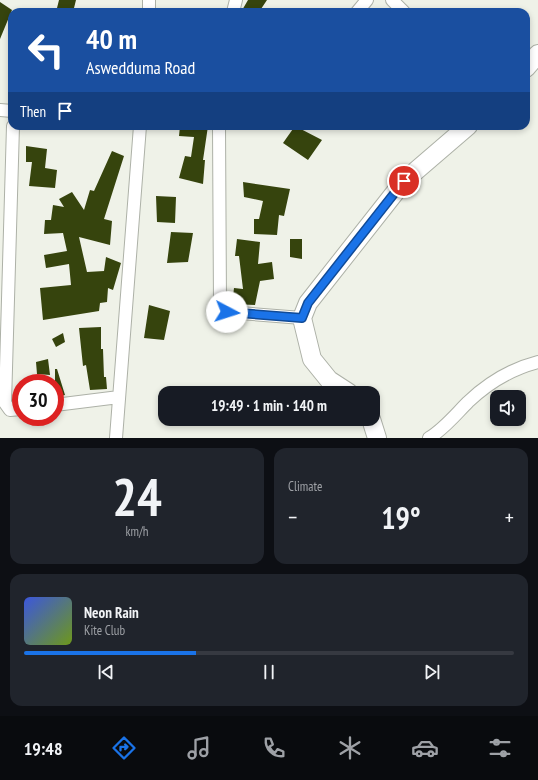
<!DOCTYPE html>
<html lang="en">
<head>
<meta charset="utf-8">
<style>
  body { margin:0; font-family:"PT Sans Narrow",sans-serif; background:#20242c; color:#f1f3f6; height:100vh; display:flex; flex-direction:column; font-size:15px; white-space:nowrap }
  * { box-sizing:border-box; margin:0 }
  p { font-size:13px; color:#9ea1a6 }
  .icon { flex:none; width:22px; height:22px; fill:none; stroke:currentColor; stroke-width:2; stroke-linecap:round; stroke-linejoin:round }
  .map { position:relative; height:438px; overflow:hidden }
  .panel { display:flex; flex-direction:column; gap:10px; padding:10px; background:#0d0f14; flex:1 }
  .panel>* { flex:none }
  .hud { position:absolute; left:8px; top:8px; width:522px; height:122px; border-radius:12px; box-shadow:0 2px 6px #0003; background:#1a4fa0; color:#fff; overflow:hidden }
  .tools { position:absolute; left:490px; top:390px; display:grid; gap:8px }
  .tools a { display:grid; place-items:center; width:36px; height:36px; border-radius:8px; background:#171b24; box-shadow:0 2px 6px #0003; font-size:20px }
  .speed { position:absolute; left:12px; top:374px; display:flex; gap:8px; font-size:20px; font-weight:700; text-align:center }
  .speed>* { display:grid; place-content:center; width:52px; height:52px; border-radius:50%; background:#171b24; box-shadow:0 2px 6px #0003; line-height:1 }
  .speed .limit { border:6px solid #d22; background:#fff; color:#111 }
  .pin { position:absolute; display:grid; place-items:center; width:34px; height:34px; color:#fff; margin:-17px; border:2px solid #fff; border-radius:50%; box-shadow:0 1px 4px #0007 }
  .me { position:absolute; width:44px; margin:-22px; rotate:95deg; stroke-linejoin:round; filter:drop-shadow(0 0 3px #0008) }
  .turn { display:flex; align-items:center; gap:14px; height:84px; padding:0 12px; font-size:18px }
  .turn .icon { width:52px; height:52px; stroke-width:2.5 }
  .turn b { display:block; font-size:28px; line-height:34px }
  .then { display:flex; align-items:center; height:38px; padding:0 12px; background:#0003; gap:8px; font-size:15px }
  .big { font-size:30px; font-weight:700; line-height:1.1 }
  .panel .widget { flex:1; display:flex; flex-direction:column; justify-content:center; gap:6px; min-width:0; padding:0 14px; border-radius:12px; background:#20242c }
  .panel .dial { align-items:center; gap:0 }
  .dial b { font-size:52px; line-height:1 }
  .song { display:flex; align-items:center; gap:12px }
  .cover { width:48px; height:48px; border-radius:6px; background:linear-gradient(135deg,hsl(230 70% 55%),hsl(80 70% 35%)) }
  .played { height:4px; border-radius:2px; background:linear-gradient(90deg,#1a73e8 35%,#363941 35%) }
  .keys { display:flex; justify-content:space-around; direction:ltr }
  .heat { display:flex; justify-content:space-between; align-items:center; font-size:22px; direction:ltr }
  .panel .tiles { flex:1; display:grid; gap:10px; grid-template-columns:1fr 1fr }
  .widget:last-child { grid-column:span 2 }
  .trip { position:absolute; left:158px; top:386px; width:222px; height:40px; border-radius:12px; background:#171b24; box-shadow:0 2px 6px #0003; font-weight:700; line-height:40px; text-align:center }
  .tabs { display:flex; height:64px; justify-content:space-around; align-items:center; background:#090b0e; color:#9ea1a6 }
  .tabs .icon { width:28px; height:28px }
  .tabs .active { color:#1a73e8 }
  .tabs b { font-size:18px; color:#f1f3f6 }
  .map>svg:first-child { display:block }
</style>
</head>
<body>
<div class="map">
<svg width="538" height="438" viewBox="0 0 538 438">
  <rect width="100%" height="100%" fill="#eff2e8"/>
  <path fill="#36440d" d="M59 0H76L73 12H56Z
    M248 0H267L259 12H241Z
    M0 2 12 10 0 39Z
    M180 126H208L203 160H205L203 184 179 178 185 156 191 157 194 137 179 136Z
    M295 126 322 140 308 160 283 143Z
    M26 146 47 149 45 168 57 170 55 188 29 186 32 162H26Z
    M112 151 124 156 104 219 112 221 110 245 79 237 87 272 104 271 106 257 121 263 113 290 108 288 107 302 100 303 99 311 43 320 40 288 71 285 69 264 46 268 44 255 67 251 63 233 44 234 45 220H51L53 205 64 207 59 199 72 192 84 210 90 190 94 191Z
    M243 182 290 189 284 216 279 215 277 235 254 234V219H259L263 201 244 197Z
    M156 196 176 197 175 223 157 222Z
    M171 232 193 233 188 262 167 263Z
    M237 239 260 242 258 264 272 262 274 279 260 281 255 305 232 304 234 288 243 289 239 256H235Z
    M290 239H302V259L290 257Z
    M149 305 170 311 164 340 144 338Z
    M101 327V349H103L104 377H106L107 389 90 390 86 365 83 366 79 328Z
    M63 333 65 342 56 347 52 339Z
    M48 359 50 375 37 374 36 362Z
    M55 369H57L65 395 55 397Z"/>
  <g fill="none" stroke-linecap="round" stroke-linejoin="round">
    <defs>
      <path id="street" d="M392 0 404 12
        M149 12V0
        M233 12 236 0
        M357 12 367 0
        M0 110 12 111
        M13 126 5 403 10 410 21 409
        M219 126 220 305 227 312 302 318
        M55 405 119 397
        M116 438 140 126
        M429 438C444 429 456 414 468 402 488 383 511 369 538 362"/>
      <path id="secondary" d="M526 68 538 54
        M349 393 329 380 312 359 302 318 308 303 404 181 468 126
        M371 419 377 438"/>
    </defs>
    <use href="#street" stroke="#adb1a7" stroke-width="14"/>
    <use href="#secondary" stroke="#adb1a7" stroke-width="20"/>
    <use href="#street" stroke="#fff" stroke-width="12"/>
    <use href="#secondary" stroke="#fff" stroke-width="18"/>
  </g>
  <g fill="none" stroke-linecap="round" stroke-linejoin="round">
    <defs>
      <path id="route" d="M227 312 302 318 308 303 404 181"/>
    </defs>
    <use href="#route" stroke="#114b97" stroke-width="10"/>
    <use href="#route" stroke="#1a73e8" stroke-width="7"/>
  </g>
</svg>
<div class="tools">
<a><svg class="icon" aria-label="sound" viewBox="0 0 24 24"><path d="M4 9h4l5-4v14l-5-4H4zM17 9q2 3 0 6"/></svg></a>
</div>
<div class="speed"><div class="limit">30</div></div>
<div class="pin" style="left:404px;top:181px;background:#d93025"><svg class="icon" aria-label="arrive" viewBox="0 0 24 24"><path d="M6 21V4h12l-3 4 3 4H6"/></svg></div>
<svg class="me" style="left:227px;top:312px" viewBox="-20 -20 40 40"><circle r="19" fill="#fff"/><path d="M0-13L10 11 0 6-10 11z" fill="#1a73e8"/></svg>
<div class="trip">19:49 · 1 min · 140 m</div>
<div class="hud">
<div class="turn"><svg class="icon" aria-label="left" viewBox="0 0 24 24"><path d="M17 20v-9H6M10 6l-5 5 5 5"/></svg><div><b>40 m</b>Aswedduma Road</div></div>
<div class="then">Then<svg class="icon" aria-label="arrive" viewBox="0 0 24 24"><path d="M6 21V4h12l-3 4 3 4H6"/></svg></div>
</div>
</div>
<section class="panel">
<div class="tiles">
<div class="widget dial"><b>24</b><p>km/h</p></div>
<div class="widget"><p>Climate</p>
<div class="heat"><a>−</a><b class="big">19°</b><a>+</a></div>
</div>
<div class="widget">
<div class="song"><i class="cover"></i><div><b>Neon Rain</b><p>Kite Club</p></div></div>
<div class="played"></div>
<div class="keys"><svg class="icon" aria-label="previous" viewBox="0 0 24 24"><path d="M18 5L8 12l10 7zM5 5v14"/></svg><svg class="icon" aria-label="pause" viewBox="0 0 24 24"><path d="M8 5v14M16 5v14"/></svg><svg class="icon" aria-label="next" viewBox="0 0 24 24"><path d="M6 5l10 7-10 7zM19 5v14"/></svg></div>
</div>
</div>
</section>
<nav class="tabs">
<b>19:48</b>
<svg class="icon active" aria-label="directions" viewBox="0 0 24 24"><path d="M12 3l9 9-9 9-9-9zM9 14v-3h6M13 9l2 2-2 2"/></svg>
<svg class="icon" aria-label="music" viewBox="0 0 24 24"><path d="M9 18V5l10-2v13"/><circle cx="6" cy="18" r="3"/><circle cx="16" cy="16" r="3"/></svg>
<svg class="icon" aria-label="phone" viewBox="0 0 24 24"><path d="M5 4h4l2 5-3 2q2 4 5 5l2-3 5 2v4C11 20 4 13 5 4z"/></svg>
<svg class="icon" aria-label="climate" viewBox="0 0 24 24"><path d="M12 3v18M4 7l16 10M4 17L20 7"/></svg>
<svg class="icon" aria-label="car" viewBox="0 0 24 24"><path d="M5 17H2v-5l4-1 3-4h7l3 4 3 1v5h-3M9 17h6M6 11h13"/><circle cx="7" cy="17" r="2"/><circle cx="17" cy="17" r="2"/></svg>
<svg class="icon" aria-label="filters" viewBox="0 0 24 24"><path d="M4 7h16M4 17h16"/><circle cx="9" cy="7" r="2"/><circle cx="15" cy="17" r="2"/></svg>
</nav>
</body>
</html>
